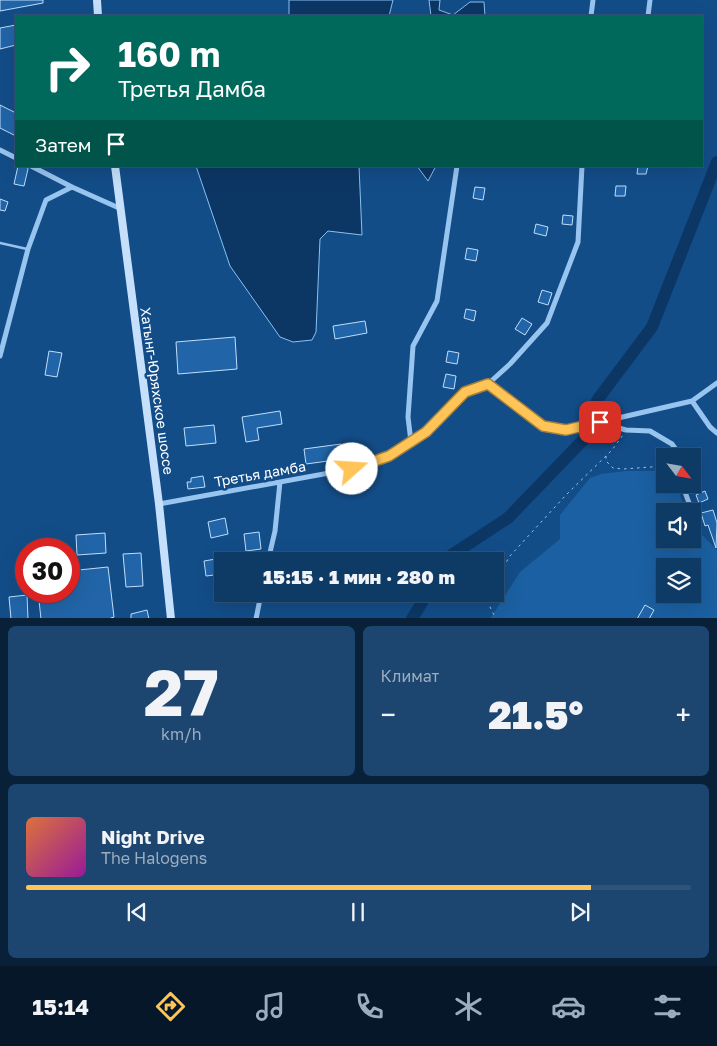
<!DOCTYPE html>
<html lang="ru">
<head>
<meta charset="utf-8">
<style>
  body { margin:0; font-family:"Golos Text",sans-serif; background:#1c456f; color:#f1f3f6; height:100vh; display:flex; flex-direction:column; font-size:19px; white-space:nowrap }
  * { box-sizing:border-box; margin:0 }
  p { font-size:16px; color:#9badbf }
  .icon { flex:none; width:28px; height:28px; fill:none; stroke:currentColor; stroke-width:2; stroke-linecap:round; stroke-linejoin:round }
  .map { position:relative; height:618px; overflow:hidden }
  .sheet { display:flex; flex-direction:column; gap:8px; padding:8px; background:#082038; flex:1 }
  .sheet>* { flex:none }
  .guide { position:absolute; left:15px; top:15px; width:688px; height:152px; border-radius:0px; box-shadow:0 5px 20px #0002,0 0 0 1px #2e547a; background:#00695c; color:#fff; overflow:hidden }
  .needle { width:32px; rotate:121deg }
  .tools { position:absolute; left:656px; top:448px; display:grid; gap:10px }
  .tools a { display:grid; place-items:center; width:45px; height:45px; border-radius:0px; background:#0e3a66; box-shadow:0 5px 20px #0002,0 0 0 1px #2e547a; font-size:25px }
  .speed { position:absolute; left:15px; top:538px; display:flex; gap:10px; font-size:25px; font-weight:700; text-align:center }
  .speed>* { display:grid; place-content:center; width:65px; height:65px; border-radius:50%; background:#0e3a66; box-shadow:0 5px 20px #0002,0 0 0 1px #2e547a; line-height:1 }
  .speed .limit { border:8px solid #d22; background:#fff; color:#111 }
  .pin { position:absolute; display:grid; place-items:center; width:42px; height:42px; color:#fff; margin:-21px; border-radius:10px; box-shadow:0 2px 8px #0006 }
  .me { position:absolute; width:55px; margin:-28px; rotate:71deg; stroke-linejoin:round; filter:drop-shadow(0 0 4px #0008) }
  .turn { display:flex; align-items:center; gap:18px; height:105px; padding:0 20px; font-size:22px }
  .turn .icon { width:65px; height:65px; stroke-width:2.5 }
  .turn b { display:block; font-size:35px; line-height:42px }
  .then { display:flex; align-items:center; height:48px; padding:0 20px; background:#0003; gap:10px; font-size:19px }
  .big { font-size:38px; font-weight:800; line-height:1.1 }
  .sheet .card { flex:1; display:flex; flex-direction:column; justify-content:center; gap:8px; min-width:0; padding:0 18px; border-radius:8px; background:#1c456f }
  .sheet .dial { align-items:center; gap:0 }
  .dial b { font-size:65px; line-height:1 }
  .song { display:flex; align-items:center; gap:15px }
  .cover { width:60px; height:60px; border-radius:8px; background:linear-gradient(135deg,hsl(20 70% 55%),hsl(300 70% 35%)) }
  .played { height:5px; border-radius:2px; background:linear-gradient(90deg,#ffc457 85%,#2e547a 85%) }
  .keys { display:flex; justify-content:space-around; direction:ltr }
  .heat { display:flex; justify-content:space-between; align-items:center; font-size:28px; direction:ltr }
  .sheet .tiles { flex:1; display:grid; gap:8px; grid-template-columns:1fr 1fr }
  .card:last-child { grid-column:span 2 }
  .trip { position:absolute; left:214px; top:552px; width:290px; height:50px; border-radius:0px; background:#0e3a66; box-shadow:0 5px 20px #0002,0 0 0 1px #2e547a; font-weight:800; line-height:50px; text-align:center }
  .tabs { display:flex; height:80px; justify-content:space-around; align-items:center; background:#061729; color:#9badbf }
  .tabs .icon { width:35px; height:35px }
  .tabs .active { color:#ffc457 }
  .tabs b { font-size:22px; color:#f1f3f6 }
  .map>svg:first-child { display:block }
</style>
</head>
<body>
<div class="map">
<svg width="717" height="619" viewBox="0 0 717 619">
  <rect width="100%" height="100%" fill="#134d88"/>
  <path fill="#1b60a2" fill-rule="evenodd" d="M626 471H659L663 494 679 493 686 511H665V539H692L693 526 717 550V618L490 619 520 572 560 539V515L590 478 601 474ZM665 566H692V594H665Z"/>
  <path fill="#0c3765" stroke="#8ac1f3" d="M289 0H393L389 16H289Z
    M429 0H440L439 10 453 15 470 2H484L485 16H431Z
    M196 166H359L362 235 328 231 320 239 316 332 312 340 293 342 280 337 230 266Z
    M417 166H436L428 181Z"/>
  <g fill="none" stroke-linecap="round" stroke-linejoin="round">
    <path stroke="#0c3765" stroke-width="12" d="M588 420 598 399 652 327 717 162
      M447 561 450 556 508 518 588 435 590 430
      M412 619 427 594"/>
  </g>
  <path fill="#2165a8" stroke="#bfdefc" d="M0 0H43V3L0 11Z
    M16 25V45L0 49V28Z
    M0 105 16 113V136L0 128Z
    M18 166 27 167 28 169 24 186 14 184Z
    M638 166H648L646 174H637Z
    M616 186H626L625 196H615Z
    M475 187 485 188 483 200 473 198Z
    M0 199 8 202 5 211 0 210Z
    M563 215 573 216 572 225 562 224Z
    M536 224 548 227 546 236 534 233Z
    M467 248 478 250 476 261 465 259Z
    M542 290 552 293 548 305 538 302Z
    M466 309 476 311 474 321 464 318Z
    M522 318 532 324 525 335 515 329Z
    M365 321 367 333 335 339 333 326Z
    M235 337 237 369 178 374 176 342Z
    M49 351 62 353 57 377 45 375Z
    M448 351 459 353 457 364 446 362Z
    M446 374 456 376 454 389 443 387Z
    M280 411 282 424 257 428 259 440 246 442 242 417Z
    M214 425 216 443 186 446 184 428Z
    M341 444 343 459 306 464 304 449Z
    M203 476 205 487 188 489 187 482H191V478Z
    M663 484H673L674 491 665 492Z
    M705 491 708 499 699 503 696 495Z
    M713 510 717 523 716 548 708 525 705 526 701 513Z
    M225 518 228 534 211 538 208 522Z
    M259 532 261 549 246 551 244 534Z
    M105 533 106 553 77 555 76 535Z
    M141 553 143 586 126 587 123 554Z
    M222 558V574L206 576 204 561Z
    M108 567 114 617 108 619H41L38 591H69V571Z
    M665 575V589L658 585Z
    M27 595 28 619H11L9 597Z
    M645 605 654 610 649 619H637Z
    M147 610 149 619H131V614Z"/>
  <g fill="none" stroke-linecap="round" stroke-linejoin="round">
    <path stroke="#98c5f0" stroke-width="1" stroke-dasharray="2.5 4" stroke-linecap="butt" d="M606 456V461L613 468 623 469 665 466
      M495 585 509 557 566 495 612 450 623 435
      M493 594 490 607 496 619"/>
    <path stroke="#98c5f0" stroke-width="2.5" d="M0 243 27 249"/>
    <path stroke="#98c5f0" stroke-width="5" d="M591 16 593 0
      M648 16 650 0
      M0 150 16 158
      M31 166 72 187 119 208
      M0 356 28 249 46 200 72 187
      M488 384 543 426 566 430 692 401 717 383
      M692 401 710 427 717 433
      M601 423 626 430 650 431 672 444 677 451V456
      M411 442 408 417 413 346 437 301 457 166
      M682 484 692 511
      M159 504 351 469 389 456 426 432 465 392 488 384 510 364 547 323 578 242 582 166
      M692 513 698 527
      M268 561 275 531 280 482
      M256 619 261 594"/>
    <path stroke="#c6e0fb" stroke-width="8" d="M97 0 98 16
      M115 166 159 504 171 619"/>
  </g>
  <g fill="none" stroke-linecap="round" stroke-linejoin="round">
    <defs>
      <path id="route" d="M352 469 389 456 426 432 465 392 488 384 543 426 566 430 600 422"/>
    </defs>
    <use href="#route" stroke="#a67f39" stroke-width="12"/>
    <use href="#route" stroke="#ffc457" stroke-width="9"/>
  </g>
  <g text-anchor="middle" stroke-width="5" stroke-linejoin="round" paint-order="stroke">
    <g font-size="14" fill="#fff" stroke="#134d88">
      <text transform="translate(157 391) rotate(82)" y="5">Хатынг-Юряхское шоссе</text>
      <text transform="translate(260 474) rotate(-10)" y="5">Третья дамба</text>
    </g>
  </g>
</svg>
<div class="tools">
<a><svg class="needle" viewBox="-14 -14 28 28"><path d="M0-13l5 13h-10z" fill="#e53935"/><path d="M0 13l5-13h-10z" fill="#9badbf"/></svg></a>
<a><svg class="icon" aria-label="sound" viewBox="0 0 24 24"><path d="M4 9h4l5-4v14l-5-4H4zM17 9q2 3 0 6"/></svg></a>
<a><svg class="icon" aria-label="layers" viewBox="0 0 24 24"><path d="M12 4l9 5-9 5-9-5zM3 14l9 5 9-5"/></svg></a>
</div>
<div class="speed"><div class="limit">30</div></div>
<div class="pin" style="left:600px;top:422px;background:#d93025"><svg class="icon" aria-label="arrive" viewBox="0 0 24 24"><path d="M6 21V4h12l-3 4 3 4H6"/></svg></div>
<svg class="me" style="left:352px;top:469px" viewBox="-20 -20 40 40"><circle r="19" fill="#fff"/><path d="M0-13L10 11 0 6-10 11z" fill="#ffc457"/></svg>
<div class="trip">15:15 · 1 мин · 280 m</div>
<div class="guide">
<div class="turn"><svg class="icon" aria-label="right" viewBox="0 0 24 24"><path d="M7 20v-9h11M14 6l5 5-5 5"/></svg><div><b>160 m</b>Третья Дамба</div></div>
<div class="then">Затем<svg class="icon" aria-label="arrive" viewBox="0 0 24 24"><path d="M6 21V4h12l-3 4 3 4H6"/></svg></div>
</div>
</div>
<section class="sheet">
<div class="tiles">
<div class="card dial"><b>27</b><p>km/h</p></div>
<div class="card"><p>Климат</p>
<div class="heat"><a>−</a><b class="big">21.5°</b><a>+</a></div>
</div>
<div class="card">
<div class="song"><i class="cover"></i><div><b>Night Drive</b><p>The Halogens</p></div></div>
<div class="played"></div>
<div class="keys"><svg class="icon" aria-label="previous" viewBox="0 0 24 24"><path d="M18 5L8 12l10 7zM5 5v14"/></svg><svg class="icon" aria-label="pause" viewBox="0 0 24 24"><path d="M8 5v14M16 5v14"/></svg><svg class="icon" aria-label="next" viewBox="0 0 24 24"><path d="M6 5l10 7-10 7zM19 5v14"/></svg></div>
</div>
</div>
</section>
<nav class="tabs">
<b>15:14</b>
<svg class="icon active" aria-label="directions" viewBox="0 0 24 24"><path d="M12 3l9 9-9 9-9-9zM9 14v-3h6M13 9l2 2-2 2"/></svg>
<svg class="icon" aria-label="music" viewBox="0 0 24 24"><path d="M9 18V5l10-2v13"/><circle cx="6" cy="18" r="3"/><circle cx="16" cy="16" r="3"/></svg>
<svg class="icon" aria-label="phone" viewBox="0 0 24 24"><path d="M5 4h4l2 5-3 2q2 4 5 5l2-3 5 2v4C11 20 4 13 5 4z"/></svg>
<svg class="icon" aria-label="climate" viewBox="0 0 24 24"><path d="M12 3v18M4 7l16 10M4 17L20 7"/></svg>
<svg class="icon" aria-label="car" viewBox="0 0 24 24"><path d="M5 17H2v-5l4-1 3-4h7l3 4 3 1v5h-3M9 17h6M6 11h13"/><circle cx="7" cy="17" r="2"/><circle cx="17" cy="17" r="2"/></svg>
<svg class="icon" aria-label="filters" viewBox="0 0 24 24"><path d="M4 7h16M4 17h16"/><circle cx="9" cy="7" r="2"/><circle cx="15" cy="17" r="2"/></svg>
</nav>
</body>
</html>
